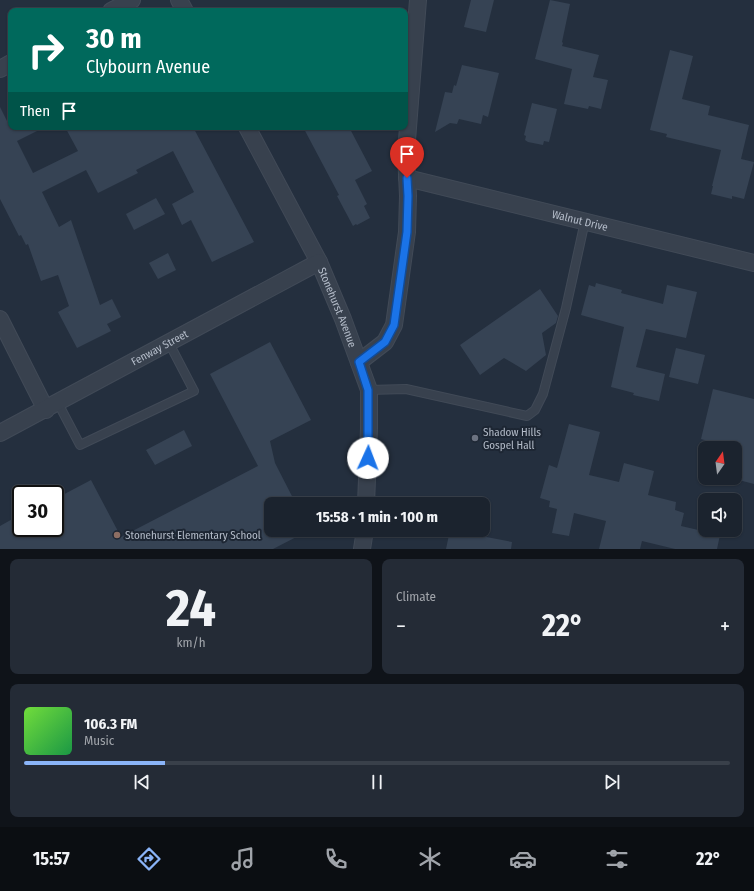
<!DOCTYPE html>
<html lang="en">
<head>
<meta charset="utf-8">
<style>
  body { margin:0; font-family:"Fira Sans Condensed",sans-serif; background:#242b36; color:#f1f3f6; height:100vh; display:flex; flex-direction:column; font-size:15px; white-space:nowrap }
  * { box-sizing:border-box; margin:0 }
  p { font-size:13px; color:#a0a4aa }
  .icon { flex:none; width:22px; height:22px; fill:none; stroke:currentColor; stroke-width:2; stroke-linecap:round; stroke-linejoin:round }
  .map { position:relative; height:549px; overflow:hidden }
  .panel { display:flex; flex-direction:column; gap:10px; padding:10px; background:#0f1319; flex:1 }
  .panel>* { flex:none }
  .guide { position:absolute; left:8px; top:8px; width:400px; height:122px; border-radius:8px; box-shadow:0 1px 3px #0004,0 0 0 1px #39404a; background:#00695c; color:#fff; overflow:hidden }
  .needle { width:26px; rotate:14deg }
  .tools { position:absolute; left:698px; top:441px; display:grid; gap:8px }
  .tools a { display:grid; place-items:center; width:44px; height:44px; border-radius:8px; background:#1b232e; box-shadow:0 1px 3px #0004,0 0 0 1px #39404a; font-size:20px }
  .speed { position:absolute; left:12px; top:485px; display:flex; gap:8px; font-size:20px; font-weight:700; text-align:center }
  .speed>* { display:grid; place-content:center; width:52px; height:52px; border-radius:50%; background:#1b232e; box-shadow:0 1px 3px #0004,0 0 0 1px #39404a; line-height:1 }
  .speed .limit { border:2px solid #111; border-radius:6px; background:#fff; color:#111 }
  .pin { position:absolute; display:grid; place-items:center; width:34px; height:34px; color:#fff; margin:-41px -17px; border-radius:50% 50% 50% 0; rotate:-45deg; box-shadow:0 0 4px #0007 }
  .pin .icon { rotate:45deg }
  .me { position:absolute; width:44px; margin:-22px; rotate:2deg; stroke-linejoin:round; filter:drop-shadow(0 0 3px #0008) }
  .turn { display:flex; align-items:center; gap:14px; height:84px; padding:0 12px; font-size:18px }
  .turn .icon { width:52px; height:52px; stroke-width:2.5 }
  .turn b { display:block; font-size:28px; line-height:34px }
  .then { display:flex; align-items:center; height:38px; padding:0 12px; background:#0003; gap:8px; font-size:15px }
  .big { font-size:30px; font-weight:700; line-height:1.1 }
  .panel .card { flex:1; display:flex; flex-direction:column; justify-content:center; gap:6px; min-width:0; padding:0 14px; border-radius:8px; background:#242b36 }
  .panel .dial { align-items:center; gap:0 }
  .dial b { font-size:52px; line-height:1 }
  .song { display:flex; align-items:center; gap:12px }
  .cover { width:48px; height:48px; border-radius:6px; background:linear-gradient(135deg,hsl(100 70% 55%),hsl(140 70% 35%)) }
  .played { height:4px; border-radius:2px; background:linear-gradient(90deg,#8ab4f8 20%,#39404a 20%) }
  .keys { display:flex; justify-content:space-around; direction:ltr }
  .heat { display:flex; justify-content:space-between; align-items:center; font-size:22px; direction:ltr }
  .panel .tiles { flex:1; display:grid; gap:10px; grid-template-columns:1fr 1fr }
  .card:last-child { grid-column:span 2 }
  .trip { position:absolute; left:264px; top:497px; width:226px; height:40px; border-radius:8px; background:#1b232e; box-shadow:0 1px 3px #0004,0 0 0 1px #39404a; font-weight:700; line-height:40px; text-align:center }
  .menu { display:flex; height:64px; justify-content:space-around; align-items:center; background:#0b0e12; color:#a0a4aa }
  .menu .icon { width:28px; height:28px }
  .menu .active { color:#8ab4f8 }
  .menu b { font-size:18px; color:#f1f3f6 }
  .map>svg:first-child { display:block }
</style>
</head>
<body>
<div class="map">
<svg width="754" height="549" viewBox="0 0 754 549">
  <rect width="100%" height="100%" fill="#242f3e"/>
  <path fill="#364354" d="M471 0H494L486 32 464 27Z
    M550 0 570 4 562 42 563 43 562 46 599 55 593 77 608 80 601 109 589 106 588 109 564 104 572 69 535 59Z
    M670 50 693 56 682 99 710 106 708 115 749 125 741 159 754 162 744 199 732 196V199L711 194 713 186H712L721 150 666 137 667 134 650 130Z
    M462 65 499 73 488 117 483 115 481 124 459 119 457 124 450 123 435 132 445 92 452 93 454 85 456 86Z
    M532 103 557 109 549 142 544 141 543 145 528 142 525 140 526 136 524 135Z
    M0 107 10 127H45L17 141 33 173 78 151 65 127H193L254 242 212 262 191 220 182 225 172 204 194 192 173 151 136 170 138 173 98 193 86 170 42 192 59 227 71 220 100 305 112 299 121 317 107 324 111 331 77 348 58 312 69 306 58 275 41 281 28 244 26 245 21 235 19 236 0 199Z
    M303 127H349L372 171 355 180 367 204 364 206 370 218 357 225 356 224 353 226 337 196 339 195Z
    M156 198 165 214 134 230 126 214Z
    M168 253 176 270 158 279 149 263Z
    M596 283 622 290 621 293 663 304 667 285 697 292 686 338 646 329 636 367 665 374 659 401 633 395 634 393 611 387 624 327 581 315 589 285 595 287Z
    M540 289 558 316 556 323 542 333 546 355 526 371 504 358 480 375 460 345Z
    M270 342 311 420 270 441 275 463 296 504H271V530H305L306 532 273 549H0V526L16 517 21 528H55V499L91 480 121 537 258 466 210 374Z
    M676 348 705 355 698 384 669 377Z
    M713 389 754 399V484L735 479V448H710L711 442 701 439Z
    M569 424 600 432 589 475 619 482 624 463 654 471 648 495 676 502 675 510 684 513 681 526 720 535 717 549H675L642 541 640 549H599L606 521 574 513 569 536 552 533 557 509 549 507 550 501 540 498 549 465 557 468Z
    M184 430 192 446 155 465 146 450Z
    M450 530 512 542 511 549H446Z"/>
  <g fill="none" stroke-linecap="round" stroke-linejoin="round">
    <defs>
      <path id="service" d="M369 390 406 389 527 416 535 410 543 394 566 308 585 221
        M58 403 80 445 194 391 169 343"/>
      <g id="minor">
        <path d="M179 0 185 11"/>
        <path d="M111 11 132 0"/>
        <path d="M0 69 11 63"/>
        <path id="s1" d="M247 127 319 262 343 319 369 390V428L366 504"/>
        <path id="s2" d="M407 178 754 263"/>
        <path d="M0 319 46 410"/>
        <path d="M359 362 385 342 394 325 407 232 408 196 406 153 418 0"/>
        <path id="s3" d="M0 433 319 262"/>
        <path d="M362 549 365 530"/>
      </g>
    </defs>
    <use href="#service" stroke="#414a57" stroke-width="10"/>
    <use href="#minor" stroke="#414a57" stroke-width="18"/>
    <use href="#service" stroke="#38414e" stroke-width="8"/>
    <use href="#minor" stroke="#38414e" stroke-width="16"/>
  </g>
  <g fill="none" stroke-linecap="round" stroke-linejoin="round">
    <defs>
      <path id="route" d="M368 458V390L359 362 385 342 394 325 407 232 408 196 407 178"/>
    </defs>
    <use href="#route" stroke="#114b97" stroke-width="10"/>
    <use href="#route" stroke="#1a73e8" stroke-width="7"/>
  </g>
  <circle fill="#6b7280" stroke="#1d2633" stroke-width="1.5" cx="475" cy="438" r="4"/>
  <circle fill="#8d6e63" stroke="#1d2633" stroke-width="1.5" cx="117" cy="535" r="4"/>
  <g text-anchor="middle" stroke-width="4" stroke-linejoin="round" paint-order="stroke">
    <g font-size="11" fill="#b4bcc9" stroke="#1d2633">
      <text dy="4" stroke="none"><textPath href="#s2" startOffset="178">Walnut Drive</textPath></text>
      <text dy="4" stroke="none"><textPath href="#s1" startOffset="202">Stonehurst Avenue</textPath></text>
      <text dy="4" stroke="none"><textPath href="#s3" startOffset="181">Fenway Street</textPath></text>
    </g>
    <g font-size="11" fill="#b4bcc9" stroke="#1d2633" text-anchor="start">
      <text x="483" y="436">Shadow Hills<tspan x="483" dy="13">Gospel Hall</tspan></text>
      <text x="125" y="539">Stonehurst Elementary School</text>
    </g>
  </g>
</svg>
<div class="tools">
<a><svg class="needle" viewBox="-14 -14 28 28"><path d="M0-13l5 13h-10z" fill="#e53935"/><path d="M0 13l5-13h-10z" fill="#a0a4aa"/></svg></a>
<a><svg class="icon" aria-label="sound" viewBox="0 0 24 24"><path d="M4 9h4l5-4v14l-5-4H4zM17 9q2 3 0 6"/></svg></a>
</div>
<div class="speed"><div class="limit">30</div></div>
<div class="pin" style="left:407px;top:178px;background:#d93025"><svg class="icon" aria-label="arrive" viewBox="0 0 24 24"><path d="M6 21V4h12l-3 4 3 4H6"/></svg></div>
<svg class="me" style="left:368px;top:458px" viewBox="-20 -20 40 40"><circle r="19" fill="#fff"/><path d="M0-13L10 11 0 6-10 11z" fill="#1a73e8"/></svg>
<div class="trip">15:58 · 1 min · 100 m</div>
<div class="guide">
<div class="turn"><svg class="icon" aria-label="right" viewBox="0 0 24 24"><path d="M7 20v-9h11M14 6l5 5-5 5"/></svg><div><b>30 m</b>Clybourn Avenue</div></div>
<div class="then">Then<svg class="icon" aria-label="arrive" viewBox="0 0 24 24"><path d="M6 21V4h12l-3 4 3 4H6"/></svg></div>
</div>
</div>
<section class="panel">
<div class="tiles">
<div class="card dial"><b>24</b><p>km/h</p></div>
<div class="card"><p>Climate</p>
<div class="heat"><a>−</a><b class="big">22°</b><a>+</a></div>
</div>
<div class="card">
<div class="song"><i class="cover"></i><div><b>106.3 FM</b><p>Music</p></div></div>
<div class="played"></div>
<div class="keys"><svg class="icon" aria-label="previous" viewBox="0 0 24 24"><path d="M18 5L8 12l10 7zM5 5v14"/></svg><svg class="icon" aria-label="pause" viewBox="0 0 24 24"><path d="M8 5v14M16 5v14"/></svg><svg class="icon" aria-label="next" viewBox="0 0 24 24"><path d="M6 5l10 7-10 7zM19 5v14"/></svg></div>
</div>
</div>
</section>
<nav class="menu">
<b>15:57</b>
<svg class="icon active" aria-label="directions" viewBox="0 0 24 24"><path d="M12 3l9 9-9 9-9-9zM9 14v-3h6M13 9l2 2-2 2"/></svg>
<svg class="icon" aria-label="music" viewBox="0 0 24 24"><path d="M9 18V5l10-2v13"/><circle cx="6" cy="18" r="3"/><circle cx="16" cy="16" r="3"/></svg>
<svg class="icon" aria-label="phone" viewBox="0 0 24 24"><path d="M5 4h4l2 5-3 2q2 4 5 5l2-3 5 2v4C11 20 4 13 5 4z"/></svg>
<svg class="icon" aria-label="climate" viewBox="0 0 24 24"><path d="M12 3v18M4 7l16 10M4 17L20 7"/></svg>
<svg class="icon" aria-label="car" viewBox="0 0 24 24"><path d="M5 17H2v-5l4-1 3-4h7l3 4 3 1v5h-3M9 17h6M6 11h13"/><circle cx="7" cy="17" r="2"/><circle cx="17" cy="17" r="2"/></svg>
<svg class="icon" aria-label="filters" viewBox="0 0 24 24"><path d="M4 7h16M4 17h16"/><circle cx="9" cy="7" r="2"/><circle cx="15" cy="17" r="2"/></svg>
<b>22°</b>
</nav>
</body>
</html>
